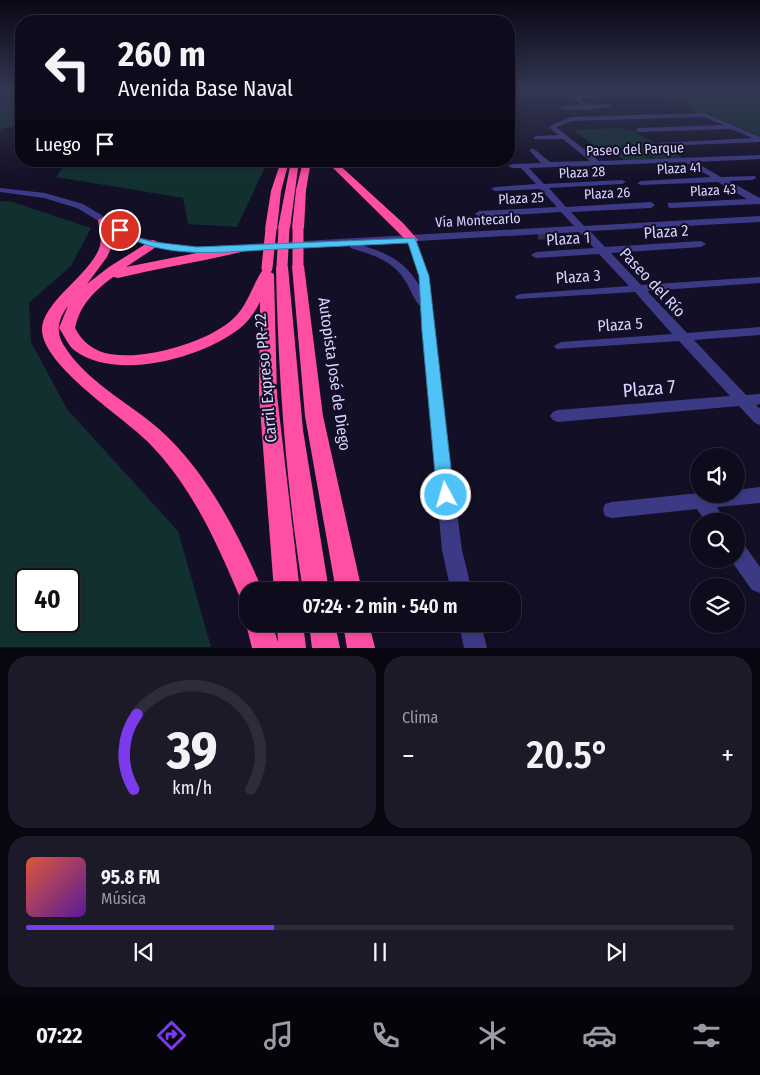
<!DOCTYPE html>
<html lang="es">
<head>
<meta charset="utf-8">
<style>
  body { margin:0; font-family:"Fira Sans Condensed",sans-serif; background:#1c1929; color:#f1f3f6; height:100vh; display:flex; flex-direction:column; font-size:19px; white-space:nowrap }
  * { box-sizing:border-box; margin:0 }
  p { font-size:16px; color:#9b9ba3 }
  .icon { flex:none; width:28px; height:28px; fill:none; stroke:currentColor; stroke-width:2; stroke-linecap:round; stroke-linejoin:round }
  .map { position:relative; height:648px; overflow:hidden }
  .panel { display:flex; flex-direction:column; gap:8px; padding:8px; background:#08060f; flex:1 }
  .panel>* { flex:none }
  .banner { position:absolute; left:15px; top:15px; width:500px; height:152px; border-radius:20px; box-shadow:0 2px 8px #0003,0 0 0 1px #2e2b3b; background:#0e0b1c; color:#f1f3f6; overflow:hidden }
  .tools { position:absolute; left:690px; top:448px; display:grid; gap:10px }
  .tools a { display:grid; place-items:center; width:55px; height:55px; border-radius:50%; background:#0e0b1c; box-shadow:0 2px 8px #0003,0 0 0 1px #2e2b3b; font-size:25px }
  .speed { position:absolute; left:15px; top:568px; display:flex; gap:10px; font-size:25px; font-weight:700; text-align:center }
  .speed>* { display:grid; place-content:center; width:65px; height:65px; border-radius:50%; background:#0e0b1c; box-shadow:0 2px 8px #0003,0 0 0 1px #2e2b3b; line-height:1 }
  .speed .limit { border:2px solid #111; border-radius:8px; background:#fff; color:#111 }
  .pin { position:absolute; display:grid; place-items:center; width:42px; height:42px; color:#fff; margin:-21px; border:2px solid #fff; border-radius:50%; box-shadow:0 1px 5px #0007 }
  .me { position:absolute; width:55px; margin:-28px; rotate:354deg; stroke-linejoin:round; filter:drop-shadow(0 0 4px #0008) }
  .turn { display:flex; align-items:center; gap:18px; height:105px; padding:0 20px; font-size:22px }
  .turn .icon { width:65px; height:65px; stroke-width:2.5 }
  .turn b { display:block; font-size:35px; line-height:42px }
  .then { display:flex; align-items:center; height:48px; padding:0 20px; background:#0003; gap:10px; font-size:19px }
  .big { font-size:38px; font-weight:600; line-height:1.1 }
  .panel .tile { flex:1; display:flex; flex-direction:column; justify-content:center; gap:8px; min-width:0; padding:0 18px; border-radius:20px; background:#1c1929 }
  .panel .dial { align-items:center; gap:0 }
  .dial svg { height:130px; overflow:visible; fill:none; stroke:#2e2b3b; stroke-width:7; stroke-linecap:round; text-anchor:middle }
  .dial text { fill:#f1f3f6; stroke:none }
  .song { display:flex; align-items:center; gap:15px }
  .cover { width:60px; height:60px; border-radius:8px; background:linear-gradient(135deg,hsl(10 70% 55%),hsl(270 70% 35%)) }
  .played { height:5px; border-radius:2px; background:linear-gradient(90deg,#7c3aed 35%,#2e2b3b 35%) }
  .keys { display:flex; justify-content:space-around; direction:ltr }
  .heat { display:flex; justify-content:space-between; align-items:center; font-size:28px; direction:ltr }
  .panel .tiles { flex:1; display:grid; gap:8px; grid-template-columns:1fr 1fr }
  .tile:last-child { grid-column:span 2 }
  .trip { position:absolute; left:239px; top:582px; width:282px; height:50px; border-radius:20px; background:#0e0b1c; box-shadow:0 2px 8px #0003,0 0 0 1px #2e2b3b; font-weight:600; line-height:50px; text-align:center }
  .menu { display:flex; height:80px; justify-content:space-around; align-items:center; background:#06040b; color:#9b9ba3 }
  .menu .icon { width:35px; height:35px }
  .menu .selected { color:#7c3aed }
  .menu b { font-size:22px; color:#f1f3f6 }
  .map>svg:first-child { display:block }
</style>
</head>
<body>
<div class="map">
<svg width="760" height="648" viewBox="0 0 760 648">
  <rect width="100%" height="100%" fill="#130f26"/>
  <path fill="#12302f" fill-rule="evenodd" d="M0 90H21V124L0 130Z
    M667 90H760V136L711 115 692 111 688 103 666 99 660 93Z
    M619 128 633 131 683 158 654 159 638 149 652 159 625 161 610 150 597 148 573 130Z
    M67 161H268L237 227 188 224 183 198 56 177Z
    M0 201 13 202 91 228 71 266 29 303 31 342 67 409 178 531 211 647H0ZM26 579H69V621H26Z"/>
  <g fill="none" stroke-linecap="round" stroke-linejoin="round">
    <path stroke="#312d47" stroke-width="9" stroke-dasharray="9 5" stroke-linecap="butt" d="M538 235H546"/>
    <path fill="#3d3a85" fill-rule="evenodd" d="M565 90H571L576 95 605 97 580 98 588 105 610 104 613 106 588 110 560 109 562 106 582 105Z
      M633 90H639L642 94 637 95Z
      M705 113 760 137V142L661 146 658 144 659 143 753 138 731 129 638 132 635 130 638 128 724 125 704 117 572 121 556 127 599 161 760 155V159L695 162 721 177 755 176 756 178 752 180 729 181 760 198V204L671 208 668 207V203L747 199 718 182 641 185 637 183 641 181 711 177 685 162 529 168 544 184 622 180 626 182 622 184 549 188 566 207 651 202 655 205 651 208 571 212 584 226 760 216V222L590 231 605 247 701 241 706 244 701 247 611 253 641 285 760 277V283L647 291 687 333 760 327V335L694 340 746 395 760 394V404L756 405 760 409V425L755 423 739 406 558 422 553 420 550 416 553 412 558 410 730 396 679 341 556 349 554 346 561 342 672 334 635 292 517 299 515 297 517 295 521 294 629 286 599 254 536 258 531 255 536 252 594 248 579 232 417 241 429 276 433 331 462 550 472 591H451L442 550 420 306C413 299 410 287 404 279 392 260 371 254 350 248V245L197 253 174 251 132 241 77 208 44 198 0 192V188L45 193 83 204 138 237 174 245 197 247 574 226 561 212 479 217 475 214 479 211 557 207 540 189 495 191 491 189 495 187 536 184 521 168H512L508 166 512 164 541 163 530 151V149H534L550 162 590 161 563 139H534V137L536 136 558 135 550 128V126L571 117ZM408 241 419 276V285C404 260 385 252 358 244Z
      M760 487V503L717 507 725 521H705L697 509 612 518 605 516 603 510 605 504 612 502 699 493 736 494V490Z
      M736 541 743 543 760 567V593L752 590 730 559H736Z
      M459 624H481L487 648H464Z"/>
    <path fill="#ff4fa3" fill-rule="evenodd" d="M281 161H289L281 191 277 229 271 232 265 229 271 191Z
      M291 161H299L290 228 284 231 278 228Z
      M303 161H311L306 190 304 228 298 231 292 228 296 190Z
      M326 161H335L403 223 418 240 416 242H408Z
      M104 217 110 220 112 246 107 257 87 284 109 267 152 240 156 241V247L126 267 237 245 243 249 241 252C200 262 159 268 118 278L113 277C94 291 80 305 75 328 81 339 87 345 99 351 133 365 210 343 235 317 248 304 252 286 262 271L267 270 274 274 277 395 300 591H274L259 395 260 302C255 312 248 322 239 329 201 358 116 382 74 350 68 345 64 335 59 328L68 306C59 318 55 330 63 344 85 381 128 402 159 429 207 472 238 533 263 591H248V603L241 600C217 543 192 486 147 441 123 417 43 366 42 330 42 301 91 275 100 246 102 238 99 228 98 220Z
      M298 262 304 266 323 416 362 591H336L305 416 292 266Z
      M282 263 288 267 303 430 329 591H303C286 484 278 375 276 267Z
      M248 620V624H272L278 642 277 624H303L306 648H252L246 624Z
      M309 624H335L340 648H312Z
      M343 624H369L375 648H347Z"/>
    <path stroke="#ff4fa3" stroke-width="11" d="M298 228V266
      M282 267 284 228
      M267 268 271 229"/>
  </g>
  <linearGradient id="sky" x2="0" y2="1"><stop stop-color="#0a0815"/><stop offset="0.5" stop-color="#333752"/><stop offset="1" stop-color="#333752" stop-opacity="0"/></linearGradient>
  <rect width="760" height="181" fill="url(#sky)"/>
  <path fill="#4fc3f7" stroke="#337fa1" d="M117 228H123L139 238 153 242 197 247 415 238 429 276 454 495 451 500 446 502 440 500 437 495 422 331 419 276 408 243C366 245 324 247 282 249 228 251 164 262 117 231Z"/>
  <g text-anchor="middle" stroke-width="4" stroke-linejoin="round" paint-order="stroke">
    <g font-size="14" fill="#d9d4ff" stroke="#130f26">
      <text transform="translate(635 149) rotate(-2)" y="5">Paseo del Parque</text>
      <text transform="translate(679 168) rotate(-3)" y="5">Plaza 41</text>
      <text transform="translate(582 172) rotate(-3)" y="5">Plaza 28</text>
      <text transform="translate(713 190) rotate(-3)" y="5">Plaza 43</text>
      <text transform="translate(607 193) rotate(-3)" y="5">Plaza 26</text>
      <text transform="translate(521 198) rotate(-3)" y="5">Plaza 25</text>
      <text transform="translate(478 220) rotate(-3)" y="5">Vía Montecarlo</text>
    </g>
    <g font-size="16" fill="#d9d4ff" stroke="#130f26">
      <text transform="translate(666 231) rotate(-4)" y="6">Plaza 2</text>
      <text transform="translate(568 238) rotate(-4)" y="6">Plaza 1</text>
      <text transform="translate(578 276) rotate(-4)" y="6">Plaza 3</text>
      <text transform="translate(653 282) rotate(47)" y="6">Paseo del Río</text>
      <text transform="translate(620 324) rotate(-4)" y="6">Plaza 5</text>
      <text transform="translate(335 374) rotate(82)" y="6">Autopista José de Diego</text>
      <text transform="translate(265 378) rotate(-95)" y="6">Carril Expreso PR-22</text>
    </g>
    <g font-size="19" fill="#d9d4ff" stroke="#130f26">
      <text transform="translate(649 388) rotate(-5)" y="7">Plaza 7</text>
    </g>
  </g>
</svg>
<div class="tools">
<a><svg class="icon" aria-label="sound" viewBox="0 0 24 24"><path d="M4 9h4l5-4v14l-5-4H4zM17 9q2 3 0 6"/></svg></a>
<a><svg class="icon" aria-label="search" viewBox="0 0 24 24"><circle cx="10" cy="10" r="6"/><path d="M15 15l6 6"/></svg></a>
<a><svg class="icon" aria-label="layers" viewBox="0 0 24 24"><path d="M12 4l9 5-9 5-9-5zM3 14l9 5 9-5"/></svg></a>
</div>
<div class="speed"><div class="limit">40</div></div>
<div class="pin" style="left:120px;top:230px;background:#d93025"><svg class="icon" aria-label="arrive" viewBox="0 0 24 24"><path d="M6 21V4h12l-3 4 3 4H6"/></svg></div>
<svg class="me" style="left:446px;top:495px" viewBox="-20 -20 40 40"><circle r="17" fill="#4fc3f7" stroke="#fff" stroke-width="3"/><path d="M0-11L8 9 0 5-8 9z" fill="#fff"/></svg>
<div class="trip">07:24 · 2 min · 540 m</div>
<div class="banner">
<div class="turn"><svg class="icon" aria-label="left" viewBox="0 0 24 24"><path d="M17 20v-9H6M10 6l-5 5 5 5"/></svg><div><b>260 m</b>Avenida Base Naval</div></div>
<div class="then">Luego<svg class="icon" aria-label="arrive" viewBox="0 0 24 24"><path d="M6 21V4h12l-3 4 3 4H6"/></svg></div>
</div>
</div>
<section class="panel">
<div class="tiles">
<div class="tile dial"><svg viewBox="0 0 100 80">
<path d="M14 69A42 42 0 1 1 86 69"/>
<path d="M14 69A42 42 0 0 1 16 23" stroke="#7c3aed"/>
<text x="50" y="56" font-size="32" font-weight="700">39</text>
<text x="50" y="72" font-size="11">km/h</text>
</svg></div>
<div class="tile"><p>Clima</p>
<div class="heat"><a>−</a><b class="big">20.5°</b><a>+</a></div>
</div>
<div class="tile">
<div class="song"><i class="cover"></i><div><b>95.8 FM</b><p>Música</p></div></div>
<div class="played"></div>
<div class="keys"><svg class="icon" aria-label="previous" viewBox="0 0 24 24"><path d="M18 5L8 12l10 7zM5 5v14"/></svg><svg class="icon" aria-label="pause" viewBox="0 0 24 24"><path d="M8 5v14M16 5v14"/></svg><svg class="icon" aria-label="next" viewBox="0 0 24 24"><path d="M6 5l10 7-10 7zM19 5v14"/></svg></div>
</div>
</div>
</section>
<nav class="menu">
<b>07:22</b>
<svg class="icon selected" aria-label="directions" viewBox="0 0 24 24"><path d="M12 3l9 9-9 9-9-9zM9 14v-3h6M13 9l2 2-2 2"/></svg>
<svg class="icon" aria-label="music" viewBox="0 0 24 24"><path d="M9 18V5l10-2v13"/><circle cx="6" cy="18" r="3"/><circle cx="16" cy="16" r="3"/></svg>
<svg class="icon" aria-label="phone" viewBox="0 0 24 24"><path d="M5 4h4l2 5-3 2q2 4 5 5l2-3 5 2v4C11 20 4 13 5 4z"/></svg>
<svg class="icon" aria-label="climate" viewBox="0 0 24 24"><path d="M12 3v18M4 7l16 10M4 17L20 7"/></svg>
<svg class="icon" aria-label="car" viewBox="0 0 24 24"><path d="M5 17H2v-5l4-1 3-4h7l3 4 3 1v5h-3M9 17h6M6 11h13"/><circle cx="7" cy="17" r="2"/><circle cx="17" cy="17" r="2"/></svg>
<svg class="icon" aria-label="filters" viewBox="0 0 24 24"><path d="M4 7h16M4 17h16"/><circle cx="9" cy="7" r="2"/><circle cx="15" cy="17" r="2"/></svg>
</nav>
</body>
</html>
